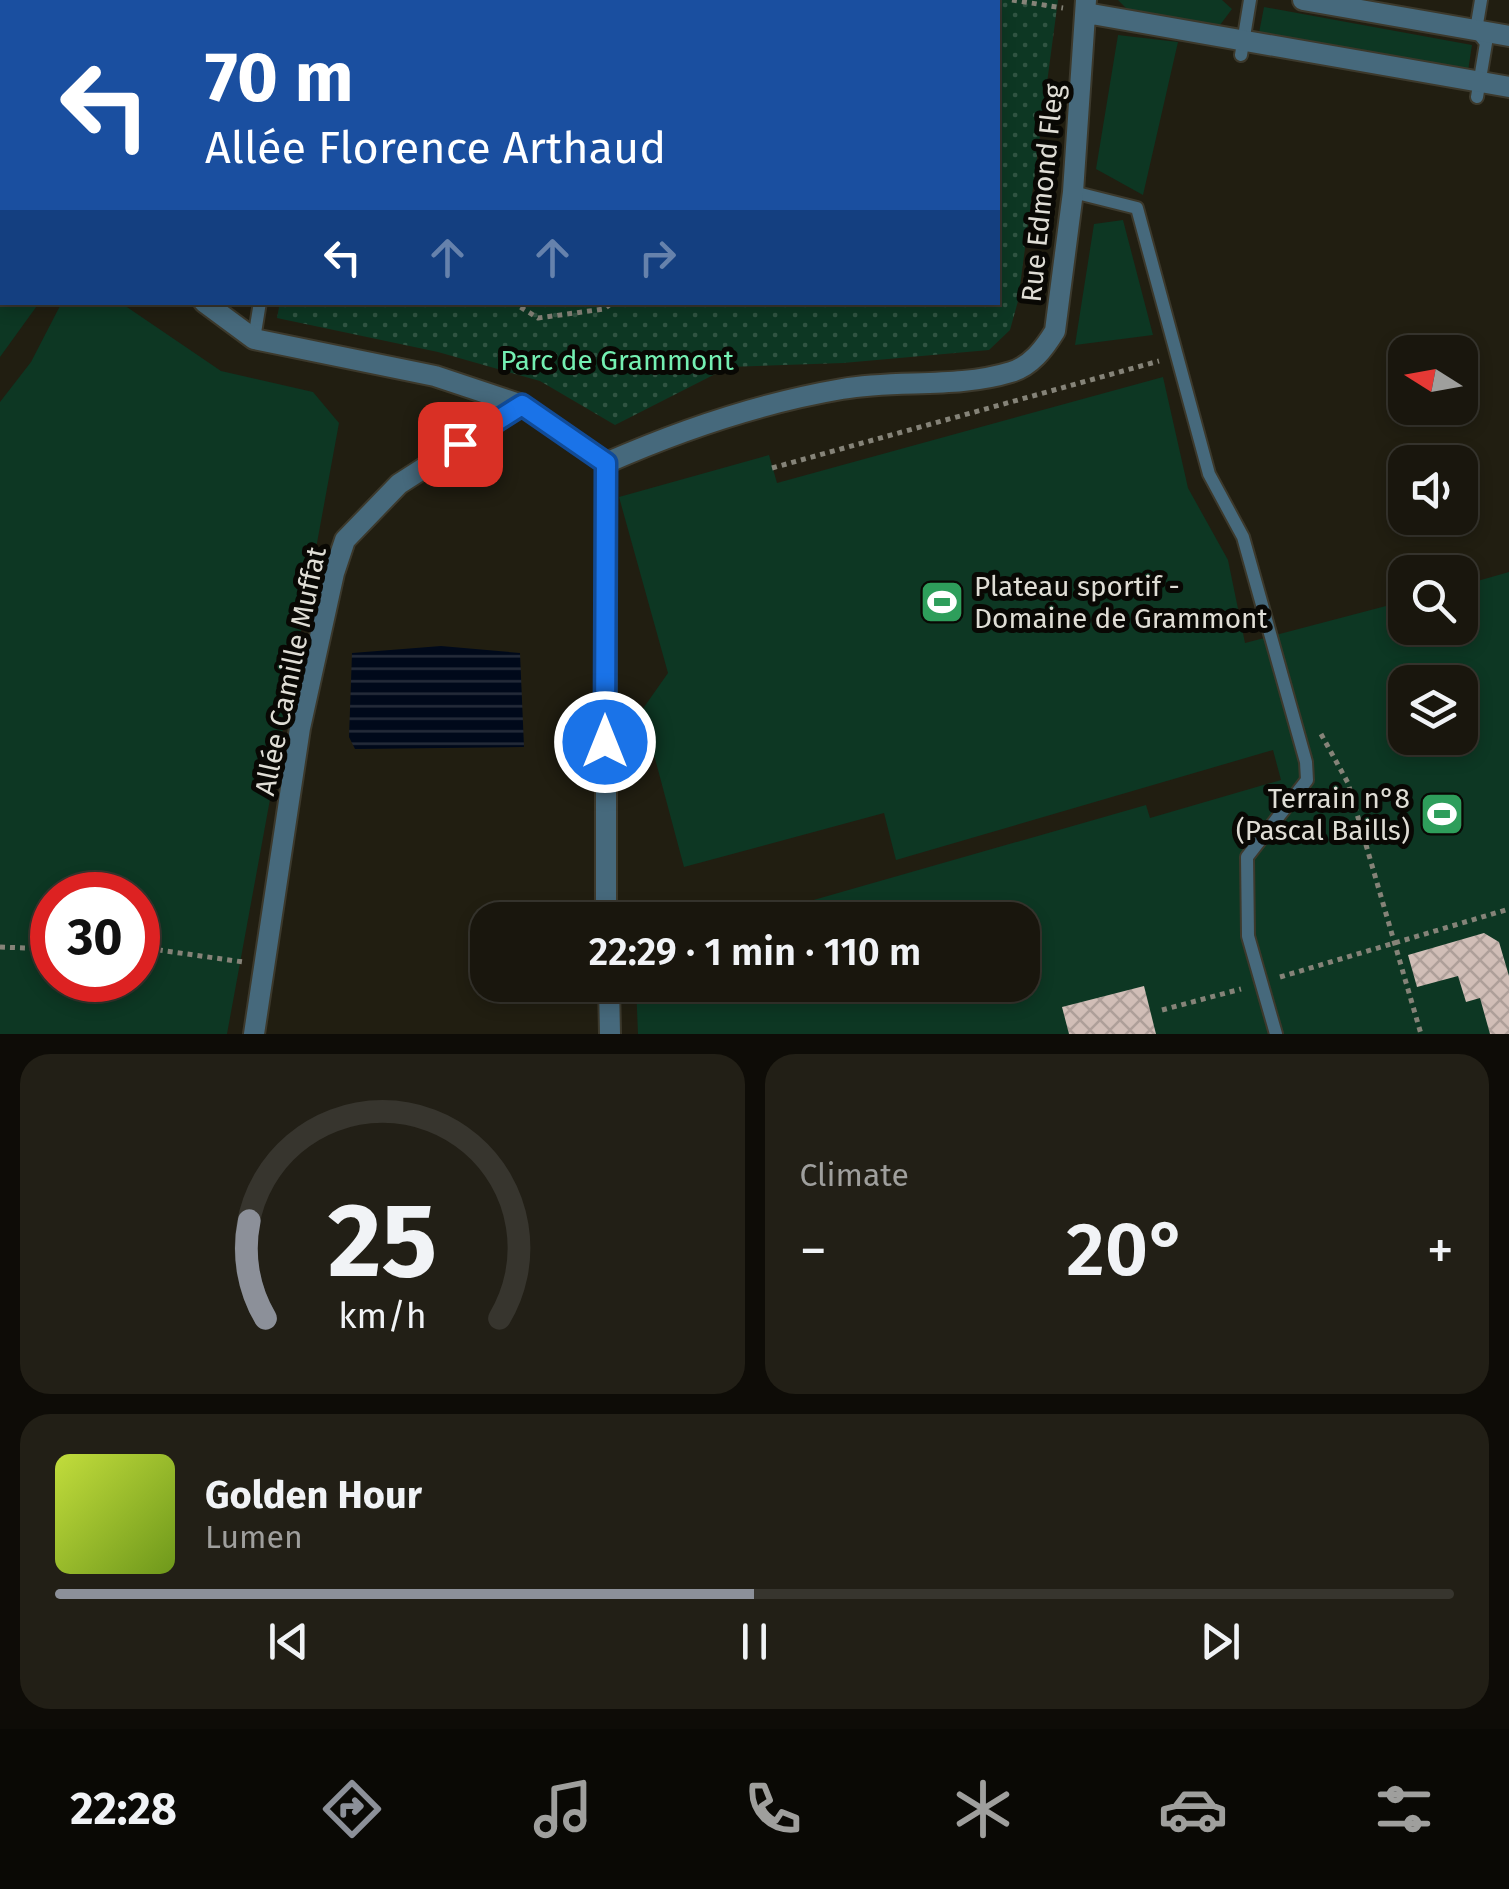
<!DOCTYPE html>
<html lang="en">
<head>
<meta charset="utf-8">
<style>
  body { margin:0; font-family:"Fira Sans",sans-serif; background:#221f16; color:#f1f3f6; height:100vh; display:flex; flex-direction:column; font-size:38px; white-space:nowrap }
  * { box-sizing:border-box; margin:0 }
  p { font-size:32px; color:#9f9f9d }
  .icon { flex:none; width:55px; height:55px; fill:none; stroke:currentColor; stroke-width:2; stroke-linecap:round; stroke-linejoin:round }
  .map { position:relative; height:1034px; overflow:hidden }
  .panel { display:flex; flex-direction:column; gap:20px; padding:20px; background:#0e0c07; flex:1 }
  .panel>* { flex:none }
  .top-card { position:absolute; left:0px; top:0px; width:1000px; height:305px; box-shadow:0 5px 15px #0003,0 0 0 2px #37352e; background:#1a4fa0; color:#fff; overflow:hidden }
  .needle { width:65px; rotate:281deg }
  .fabs { position:absolute; left:1388px; top:335px; display:grid; gap:20px }
  .fabs a { display:grid; place-items:center; width:90px; height:90px; border-radius:20px; background:#19160d; box-shadow:0 5px 15px #0003,0 0 0 2px #37352e; font-size:50px }
  .speed { position:absolute; left:30px; top:872px; display:flex; gap:20px; font-size:50px; font-weight:700; text-align:center }
  .speed>* { display:grid; place-content:center; width:130px; height:130px; border-radius:50%; background:#19160d; box-shadow:0 5px 15px #0003,0 0 0 2px #37352e; line-height:1 }
  .speed .limit { border:15px solid #d22; background:#fff; color:#111 }
  .pin { position:absolute; display:grid; place-items:center; width:85px; height:85px; color:#fff; margin:-42px; border-radius:20px; box-shadow:0 5px 15px #0006 }
  .me { position:absolute; width:110px; margin:-55px; rotate:0deg; stroke-linejoin:round; filter:drop-shadow(0 0 8px #0008) }
  .turn { display:flex; align-items:center; gap:35px; height:210px; padding:0 40px; font-size:45px }
  .turn .icon { width:130px; height:130px; stroke-width:2.5 }
  .turn b { display:block; font-size:70px; line-height:85px }
  .lanes { display:flex; align-items:center; height:95px; padding:0 40px; background:#0003; justify-content:center; gap:50px; direction:ltr }
  .lanes .off { opacity:.35 }
  .big { font-size:75px; font-weight:600; line-height:1.1 }
  .panel .widget { flex:1; display:flex; flex-direction:column; justify-content:center; gap:15px; min-width:0; padding:0 35px; border-radius:30px; background:#221f16 }
  .panel .dial { align-items:center; gap:0 }
  .dial svg { height:260px; overflow:visible; fill:none; stroke:#37352e; stroke-width:7; stroke-linecap:round; text-anchor:middle }
  .dial text { fill:#f1f3f6; stroke:none }
  .song { display:flex; align-items:center; gap:30px }
  .cover { width:120px; height:120px; border-radius:15px; background:linear-gradient(135deg,hsl(70 70% 55%),hsl(80 70% 35%)) }
  .played { height:10px; border-radius:5px; background:linear-gradient(90deg,#8c9099 50%,#37352e 50%) }
  .keys { display:flex; justify-content:space-around; direction:ltr }
  .heat { display:flex; justify-content:space-between; align-items:center; font-size:55px; direction:ltr }
  .panel .tiles { flex:1; display:grid; gap:20px; grid-template-columns:1fr 1fr }
  .widget:last-child { grid-column:span 2 }
  .trip { position:absolute; left:470px; top:902px; width:570px; height:100px; border-radius:30px; background:#19160d; box-shadow:0 5px 15px #0003,0 0 0 2px #37352e; font-weight:600; line-height:100px; text-align:center }
  .menu { display:flex; height:160px; justify-content:space-around; align-items:center; background:#0a0905; color:#9f9f9d }
  .menu .icon { width:70px; height:70px }
  .menu .current { color:#8c9099 }
  .menu b { font-size:45px; color:#f1f3f6 }
  .map>svg:first-child { display:block }
</style>
</head>
<body>
<div class="map">
<svg width="1509" height="1034" viewBox="0 0 1509 1034">
  <defs>
    <pattern id="park-dots" width="8" height="8" patternUnits="userSpaceOnUse" patternTransform="scale(2.5)"><rect width="8" height="8" fill="#0d3723"/><path d="M2 2h.1M6 6h.1" fill="none" stroke="#305442" stroke-width="1.8" stroke-linecap="round"/></pattern>
    <pattern id="water-rules" width="6" height="5" patternUnits="userSpaceOnUse" patternTransform="scale(2.5)"><rect width="6" height="5" fill="#00091a"/><path d="M0 2.5h6" fill="none" stroke="#252c3a"/></pattern>
    <pattern id="building-cross-hatch" width="8" height="8" patternUnits="userSpaceOnUse" patternTransform="scale(2.5)"><rect width="8" height="8" fill="#d1beb7"/><path d="M0 0l8 8M0 8l8-8" fill="none" stroke="#ae9f99"/></pattern>
  </defs>
  <rect width="100%" height="100%" fill="#211e11"/>
  <path fill="#0d3723" fill-rule="evenodd" d="M1118 0H1222L1232 9 1220 25 1127 9Z
    M1264 7 1472 45 1468 71 1259 33Z
    M1118 35 1178 42 1143 195 1096 169Z
    M0 195 2 302 39 303 0 357Z
    M1123 220 1153 335 1075 345 1094 224Z
    M62 302 121 303 221 371 313 392 339 423 227 1034H0V402L31 362ZM52 895H138V980H52Z
    M1163 377 1188 488 1228 560 1245 643 1405 601V628H1460V586L1509 572V1034H638L636 985H1022V920H744L1146 805 1150 818 1281 780 1273 750 896 860 884 813 684 867 642 710 668 673 619 497 769 455 777 483ZM1405 682H1460V738H1405Z"/>
  <path fill="url(#park-dots)" d="M335 0H1058L1018 301 1010 330 989 350 843 363 729 367 615 425 540 381 438 352 277 318 280 302H998V2Z"/>
  <path fill="url(#water-rules)" d="M441 646 520 653 524 747 355 749 349 737 352 653Z"/>
  <path fill="url(#building-cross-hatch)" d="M1484 933 1499 942 1509 976V1034H1490L1480 998 1466 1002 1458 976 1417 987 1408 955Z
    M1144 986 1156 1034H1069L1062 1007Z"/>
  <g fill="none" stroke-linecap="round" stroke-linejoin="round">
    <defs>
      <path id="service" d="M280 2V0
        M311 2V0
        M1241 55 1250 0
        M1477 97 1486 43 1476 30 1481 0
        M1073 192 1137 208 1209 474 1243 537 1306 762 1307 780 1247 857 1248 936 1276 1034
        M254 339 260 302"/>
      <path id="minor" d="M1303 0 1509 36
        M1086 13 1509 87
        M0 138 2 140
        M204 302 254 339 435 376 522 405 606 463
        M606 463C681 430 760 403 842 389 897 379 956 389 1011 372 1031 366 1044 349 1055 331L1073 192 1086 0
        M606 463V920
        M609 985 610 1034
        M254 1034 300 728 334 573 345 540 399 484 522 405"/>
    </defs>
    <use href="#service" stroke="#3c392c" stroke-width="16"/>
    <use href="#minor" stroke="#3c392c" stroke-width="24"/>
    <path stroke="#858378" stroke-width="5" stroke-dasharray="5 5" stroke-linecap="butt" d="M377 0 378 2
      M1012 0 1063 8
      M204 2V0
      M774 2 775 0
      M512 302 538 318 604 309 613 302
      M772 468 1159 361
      M1321 734 1348 783 1421 1034
      M0 947 52 949
      M138 947 243 962
      M1280 977 1509 909
      M1162 1010 1241 989"/>
    <use href="#service" stroke="#46697c" stroke-width="12"/>
    <use href="#minor" stroke="#46697c" stroke-width="20"/>
  </g>
  <g fill="none" stroke-linecap="round" stroke-linejoin="round">
    <defs>
      <path id="route" d="M460 444 522 405 606 463 605 742"/>
    </defs>
    <use href="#route" stroke="#114b97" stroke-width="25"/>
    <use href="#route" stroke="#1a73e8" stroke-width="18"/>
  </g>
  <defs>
    <symbol id="stadium-square" viewBox="-11 -11 22 22"><rect x="-9" y="-9" width="18" height="18" rx="4" fill="#2e9e5b" stroke="#090804"/><path d="M0-5a6.5 5 0 1 0 0 10a6.5 5 0 1 0 0-10ZM-3.5-1.8h7v3.6h-7Z" fill="#fff"/></symbol>
  </defs>
  <g fill-rule="evenodd">
    <use href="#stadium-square" x="917" y="577" width="50" height="50"/>
    <use href="#stadium-square" x="1417" y="789" width="50" height="50"/>
  </g>
  <g text-anchor="middle" stroke-width="10" stroke-linejoin="round" paint-order="stroke">
    <g font-size="28" fill="#dfddd5" stroke="#090804">
      <text transform="translate(1042 193) rotate(-84)" y="10">Rue Edmond Fleg</text>
      <text transform="translate(290 671) rotate(-78)" y="10">Allée Camille Muffat</text>
    </g>
    <g font-size="28" fill="#74efb2" stroke="#090804">
      <text x="617" y="370">Parc de Grammont</text>
    </g>
    <g font-size="28" fill="#dfddd5" stroke="#090804" text-anchor="start">
      <text x="974" y="596">Plateau sportif -<tspan x="974" dy="32">Domaine de Grammont</tspan></text>
      <text x="1410" y="808" text-anchor="end">Terrain n°8<tspan x="1410" dy="32">(Pascal Baills)</tspan></text>
    </g>
  </g>
</svg>
<div class="fabs">
<a><svg class="needle" viewBox="-14 -14 28 28"><path d="M0-13l5 13h-10z" fill="#e53935"/><path d="M0 13l5-13h-10z" fill="#9f9f9d"/></svg></a>
<a><svg class="icon" aria-label="sound" viewBox="0 0 24 24"><path d="M4 9h4l5-4v14l-5-4H4zM17 9q2 3 0 6"/></svg></a>
<a><svg class="icon" aria-label="search" viewBox="0 0 24 24"><circle cx="10" cy="10" r="6"/><path d="M15 15l6 6"/></svg></a>
<a><svg class="icon" aria-label="layers" viewBox="0 0 24 24"><path d="M12 4l9 5-9 5-9-5zM3 14l9 5 9-5"/></svg></a>
</div>
<div class="speed"><div class="limit">30</div></div>
<div class="pin" style="left:460px;top:444px;background:#d93025"><svg class="icon" aria-label="arrive" viewBox="0 0 24 24"><path d="M6 21V4h12l-3 4 3 4H6"/></svg></div>
<svg class="me" style="left:605px;top:742px" viewBox="-20 -20 40 40"><circle r="17" fill="#1a73e8" stroke="#fff" stroke-width="3"/><path d="M0-11L8 9 0 5-8 9z" fill="#fff"/></svg>
<div class="trip">22:29 · 1 min · 110 m</div>
<div class="top-card">
<div class="turn"><svg class="icon" aria-label="left" viewBox="0 0 24 24"><path d="M17 20v-9H6M10 6l-5 5 5 5"/></svg><div><b>70 m</b>Allée Florence Arthaud</div></div>
<div class="lanes"><svg class="icon" aria-label="left" viewBox="0 0 24 24"><path d="M17 20v-9H6M10 6l-5 5 5 5"/></svg><svg class="icon off" aria-label="ahead" viewBox="0 0 24 24"><path d="M12 20V5M6 11l6-6 6 6"/></svg><svg class="icon off" aria-label="ahead" viewBox="0 0 24 24"><path d="M12 20V5M6 11l6-6 6 6"/></svg><svg class="icon off" aria-label="right" viewBox="0 0 24 24"><path d="M7 20v-9h11M14 6l5 5-5 5"/></svg></div>
</div>
</div>
<section class="panel">
<div class="tiles">
<div class="widget dial"><svg viewBox="0 0 100 80">
<path d="M14 69A42 42 0 1 1 86 69"/>
<path d="M14 69A42 42 0 0 1 9 39" stroke="#8c9099"/>
<text x="50" y="56" font-size="32" font-weight="700">25</text>
<text x="50" y="72" font-size="11">km/h</text>
</svg></div>
<div class="widget"><p>Climate</p>
<div class="heat"><a>−</a><b class="big">20°</b><a>+</a></div>
</div>
<div class="widget">
<div class="song"><i class="cover"></i><div><b>Golden Hour</b><p>Lumen</p></div></div>
<div class="played"></div>
<div class="keys"><svg class="icon" aria-label="previous" viewBox="0 0 24 24"><path d="M18 5L8 12l10 7zM5 5v14"/></svg><svg class="icon" aria-label="pause" viewBox="0 0 24 24"><path d="M8 5v14M16 5v14"/></svg><svg class="icon" aria-label="next" viewBox="0 0 24 24"><path d="M6 5l10 7-10 7zM19 5v14"/></svg></div>
</div>
</div>
</section>
<nav class="menu">
<b>22:28</b>
<svg class="icon current" aria-label="directions" viewBox="0 0 24 24"><path d="M12 3l9 9-9 9-9-9zM9 14v-3h6M13 9l2 2-2 2"/></svg>
<svg class="icon" aria-label="music" viewBox="0 0 24 24"><path d="M9 18V5l10-2v13"/><circle cx="6" cy="18" r="3"/><circle cx="16" cy="16" r="3"/></svg>
<svg class="icon" aria-label="phone" viewBox="0 0 24 24"><path d="M5 4h4l2 5-3 2q2 4 5 5l2-3 5 2v4C11 20 4 13 5 4z"/></svg>
<svg class="icon" aria-label="climate" viewBox="0 0 24 24"><path d="M12 3v18M4 7l16 10M4 17L20 7"/></svg>
<svg class="icon" aria-label="car" viewBox="0 0 24 24"><path d="M5 17H2v-5l4-1 3-4h7l3 4 3 1v5h-3M9 17h6M6 11h13"/><circle cx="7" cy="17" r="2"/><circle cx="17" cy="17" r="2"/></svg>
<svg class="icon" aria-label="filters" viewBox="0 0 24 24"><path d="M4 7h16M4 17h16"/><circle cx="9" cy="7" r="2"/><circle cx="15" cy="17" r="2"/></svg>
</nav>
</body>
</html>
